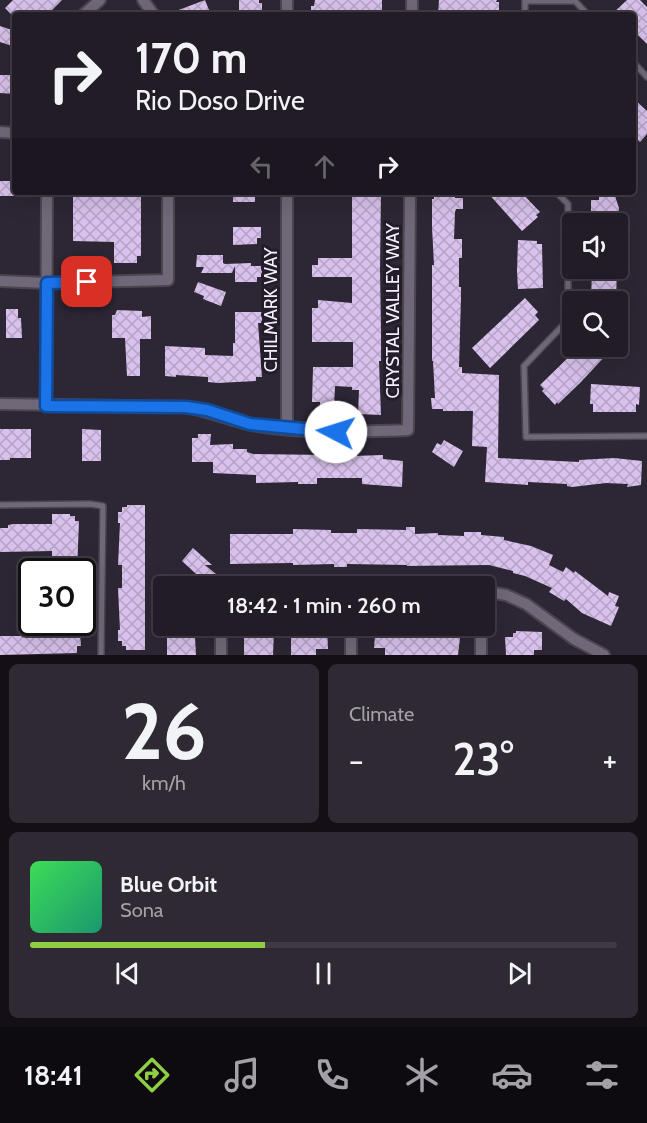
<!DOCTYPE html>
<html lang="en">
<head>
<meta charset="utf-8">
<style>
  body { margin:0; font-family:Cabin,sans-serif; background:#2e2933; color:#f1f3f6; height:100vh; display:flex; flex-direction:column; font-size:22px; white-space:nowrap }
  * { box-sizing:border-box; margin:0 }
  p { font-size:20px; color:#a2a1a7 }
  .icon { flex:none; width:33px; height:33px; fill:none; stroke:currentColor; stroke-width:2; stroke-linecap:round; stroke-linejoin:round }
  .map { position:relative; height:655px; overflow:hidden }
  .details { display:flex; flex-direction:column; gap:9px; padding:9px; background:#130f15; flex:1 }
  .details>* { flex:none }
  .top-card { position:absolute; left:12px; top:12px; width:624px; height:183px; border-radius:6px; box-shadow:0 6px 24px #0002,0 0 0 2px #3f3a44; background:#221c27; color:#f1f3f6; overflow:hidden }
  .buttons { position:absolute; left:562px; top:213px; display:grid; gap:12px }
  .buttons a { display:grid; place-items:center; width:66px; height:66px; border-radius:6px; background:#221c27; box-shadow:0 6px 24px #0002,0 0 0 2px #3f3a44; font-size:30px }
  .speed { position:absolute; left:18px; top:558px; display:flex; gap:12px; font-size:30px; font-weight:700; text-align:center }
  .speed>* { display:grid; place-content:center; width:78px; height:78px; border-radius:50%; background:#221c27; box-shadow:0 6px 24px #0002,0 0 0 2px #3f3a44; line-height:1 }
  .speed .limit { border:3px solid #111; border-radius:9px; background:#fff; color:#111 }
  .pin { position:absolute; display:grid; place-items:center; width:51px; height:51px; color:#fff; margin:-26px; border-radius:12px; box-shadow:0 3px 9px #0006 }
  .me { position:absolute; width:66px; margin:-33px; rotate:275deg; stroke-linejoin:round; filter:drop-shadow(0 0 4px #0008) }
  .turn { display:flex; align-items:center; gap:21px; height:126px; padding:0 24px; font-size:27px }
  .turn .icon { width:78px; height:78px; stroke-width:2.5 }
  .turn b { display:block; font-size:42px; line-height:51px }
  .lanes { display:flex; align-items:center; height:57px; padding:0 24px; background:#0003; justify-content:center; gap:30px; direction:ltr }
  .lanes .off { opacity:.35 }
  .big { font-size:45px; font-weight:600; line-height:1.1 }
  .details .widget { flex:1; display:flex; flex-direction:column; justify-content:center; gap:9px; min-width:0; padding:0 21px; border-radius:9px; background:#2e2933 }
  .details .dial { align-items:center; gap:0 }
  .dial b { font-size:78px; line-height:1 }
  .song { display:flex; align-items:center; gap:18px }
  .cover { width:72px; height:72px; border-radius:9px; background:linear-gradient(135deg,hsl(130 70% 55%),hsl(160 70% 35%)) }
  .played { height:6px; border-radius:3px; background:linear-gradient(90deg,#8fcd42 40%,#3f3a44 40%) }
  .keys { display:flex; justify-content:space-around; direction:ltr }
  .heat { display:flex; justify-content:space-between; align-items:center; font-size:33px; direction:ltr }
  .details .tiles { flex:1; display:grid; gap:9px; grid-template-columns:1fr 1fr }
  .widget:last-child { grid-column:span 2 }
  .trip { position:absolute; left:153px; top:576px; width:342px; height:60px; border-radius:6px; background:#221c27; box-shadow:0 6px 24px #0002,0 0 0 2px #3f3a44; font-weight:600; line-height:60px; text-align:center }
  .dock { display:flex; height:96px; justify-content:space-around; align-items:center; background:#0e0b10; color:#a2a1a7 }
  .dock .icon { width:42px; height:42px }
  .dock .on { color:#8fcd42 }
  .dock b { font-size:27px; color:#f1f3f6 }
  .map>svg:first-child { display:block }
</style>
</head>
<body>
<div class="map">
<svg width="647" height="655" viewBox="0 0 647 655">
  <defs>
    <pattern id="building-cross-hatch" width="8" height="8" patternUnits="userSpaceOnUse" patternTransform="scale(1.5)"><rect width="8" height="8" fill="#d8c1ec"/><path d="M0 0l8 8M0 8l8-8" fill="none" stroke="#b4a3c4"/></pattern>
  </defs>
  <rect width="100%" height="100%" fill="#2d2634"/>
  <path fill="url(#building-cross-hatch)" d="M13 0H62L47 15H12L5 8Z
    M205 0 211 15H168V14Z
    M239 0H259V3H262V15H239Z
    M315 0H382V15H311V6H314Z
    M439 0H497L496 2H499V12L490 11V15H438Z
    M627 0H640L647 7V44L633 30V15H611Z
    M0 26 15 31V47L0 42Z
    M0 75H15V94L0 93Z
    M633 98 647 111V134L640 142 633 135Z
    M0 181H15L14 196H0Z
    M73 192H141V256H137V263H114V242L73 241Z
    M233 192H255V202H233Z
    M352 192H381L380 270 381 332V361H379L381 415 358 414 359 390H352V387L335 386 334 408H320V402H312L313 367H353V342H312V308H318V300L352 303V277H312V265H318V258H352Z
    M487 192H521L540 212 536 215 538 217 522 231Z
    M434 193H455V198H463V209H456L455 212 454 239H462V258H459V287H461V297L459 367H462V373L499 375 498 458 579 462V460L614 458 642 461 641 485 627 487 628 484 606 483 572 487 567 486V484L528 482V485L485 482 487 447 472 446 473 411H443V409H432L431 398H435L433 361H432V265H434L432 227V199H434Z
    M615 196 619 208 618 224H600V217H591V200H599V197Z
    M233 227H261V238H257V244L233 245Z
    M518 240 537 241V244H542L543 288 518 289 517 271Z
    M197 255H223V263L225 264 251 263V266H262V277H257V282H235V266L232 273H201L204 267H196Z
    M592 268H617L616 302 591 301Z
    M198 282 226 292 221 306 203 299 204 296 194 292Z
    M525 298 538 312 535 315 539 320 490 368 472 348Z
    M6 309H18V318H21L22 338H6Z
    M117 310 142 311V317L151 316V339H140V376H127L125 338H112V315H115Z
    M235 312H262V323H258L262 377H256V381L218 383 208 382V377L176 375V377L165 376V346L205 348V355L233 356V343H235Z
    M580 346H600L607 354 580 383 558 404 557 402 555 405 542 391 544 389 540 385Z
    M591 384 640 387 639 405 636 404V412H593V404H590Z
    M0 429H31V458H10V460H0Z
    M82 429 101 430V461H82Z
    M198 434H211L210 445 233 444V449H247V452L253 454 326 455H342V453H353V456L383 455V459L403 461 402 487 362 484V478H317V484H298V482L256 483V475L213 473V462H192V438H198Z
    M444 440 463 451 454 467 432 452 437 443 441 445Z
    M127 505H145V650H126V646H122V641H118V630H120L118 588H122V565H118L120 523H118V512H122V507H127Z
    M52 514H70V516H75V521H79L77 572H52V551L0 552V528H8V525L14 524H52Z
    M406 527H415V534L438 533V535L464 536V532H481V535L504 537V540L531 546 553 555 549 565 563 572 566 567 574 573 575 571 608 596 609 592 619 596 615 606 619 607 611 626 582 613 566 599 564 601 549 592 552 588 525 576 513 573V571L489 565 407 566V565L347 564V567H334V564L293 565V563L230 564V534H293V529L331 530V533H357V529L406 530Z
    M193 548 212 565H205L216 574 207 584 182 561Z
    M164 574 198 583 197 586H161Z
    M54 622H79L81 646H77V653L0 655V636H54Z
    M167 626H196L198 637H195L196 655H167Z
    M244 626H270V631H274L273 655H244Z
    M291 626H327L328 649H316V655H291Z
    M428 629H457V638H460L458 655H385V648H374L375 636H386V631L428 632Z
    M516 631 542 632V650H534V655H506L505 637H513V633H516Z"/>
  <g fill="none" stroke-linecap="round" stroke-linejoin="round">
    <defs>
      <path id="service" d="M525 15V1H575L588 15
        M633 62 647 77
        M556 192 568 204V320L524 366 526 437 647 436
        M0 505 90 504 103 506 101 655"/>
      <path id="minor" d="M143 0 154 15
        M83 15 100 0
        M287 15V0
        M412 15V0
        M0 132 15 133
        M0 281 47 283 168 280V192
        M0 404 186 407C209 411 229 420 252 425 303 434 357 432 408 430L410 192
        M46 406 47 192
        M287 428V192
        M484 591 506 595 526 604 574 639 604 655
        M221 655V626
        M351 655V626
        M481 655V626"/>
    </defs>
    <use href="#service" stroke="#4b4550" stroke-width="8"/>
    <use href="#minor" stroke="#4b4550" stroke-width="14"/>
    <use href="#service" stroke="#706878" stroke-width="5"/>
    <use href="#minor" stroke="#706878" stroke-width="10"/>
  </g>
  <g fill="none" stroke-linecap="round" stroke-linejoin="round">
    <defs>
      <path id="route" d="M87 282 47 283 46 406 186 407 207 410 250 424 336 432"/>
    </defs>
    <use href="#route" stroke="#114b97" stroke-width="15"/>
    <use href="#route" stroke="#1a73e8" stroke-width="10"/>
  </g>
  <g text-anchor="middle" stroke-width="6" stroke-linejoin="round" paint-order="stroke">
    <g font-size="18" fill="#f4eff8" stroke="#241c2a">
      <text transform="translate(271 310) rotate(-90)" y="6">CHILMARK WAY</text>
      <text transform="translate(393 311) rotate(-90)" y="6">CRYSTAL VALLEY WAY</text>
    </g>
  </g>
</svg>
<div class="buttons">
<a><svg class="icon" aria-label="sound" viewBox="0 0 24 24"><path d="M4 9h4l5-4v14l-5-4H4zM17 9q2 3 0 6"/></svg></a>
<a><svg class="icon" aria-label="search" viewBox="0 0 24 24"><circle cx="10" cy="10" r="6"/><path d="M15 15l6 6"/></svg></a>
</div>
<div class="speed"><div class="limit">30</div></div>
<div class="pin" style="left:87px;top:282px;background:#d93025"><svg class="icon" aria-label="arrive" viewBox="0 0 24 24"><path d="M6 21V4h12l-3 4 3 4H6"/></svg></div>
<svg class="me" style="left:336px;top:432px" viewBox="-20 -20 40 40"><circle r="19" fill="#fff"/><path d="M0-13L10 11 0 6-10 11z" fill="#1a73e8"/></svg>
<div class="trip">18:42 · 1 min · 260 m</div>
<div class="top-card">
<div class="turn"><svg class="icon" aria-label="right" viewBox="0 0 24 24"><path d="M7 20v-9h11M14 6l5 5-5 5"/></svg><div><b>170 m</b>Rio Doso Drive</div></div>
<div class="lanes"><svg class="icon off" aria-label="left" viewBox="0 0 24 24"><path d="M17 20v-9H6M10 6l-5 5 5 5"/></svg><svg class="icon off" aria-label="ahead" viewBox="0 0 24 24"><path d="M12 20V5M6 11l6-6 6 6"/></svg><svg class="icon" aria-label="right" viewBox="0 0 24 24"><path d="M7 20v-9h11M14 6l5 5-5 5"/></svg></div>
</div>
</div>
<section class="details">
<div class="tiles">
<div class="widget dial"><b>26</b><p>km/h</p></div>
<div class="widget"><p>Climate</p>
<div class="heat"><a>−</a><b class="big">23°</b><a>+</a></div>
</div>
<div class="widget">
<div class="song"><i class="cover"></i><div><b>Blue Orbit</b><p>Sona</p></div></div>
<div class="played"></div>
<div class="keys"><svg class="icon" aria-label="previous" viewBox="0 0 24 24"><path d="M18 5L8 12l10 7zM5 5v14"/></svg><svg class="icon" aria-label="pause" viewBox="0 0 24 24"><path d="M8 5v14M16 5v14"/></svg><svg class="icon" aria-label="next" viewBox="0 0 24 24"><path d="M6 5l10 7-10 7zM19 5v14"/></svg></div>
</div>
</div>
</section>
<nav class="dock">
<b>18:41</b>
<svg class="icon on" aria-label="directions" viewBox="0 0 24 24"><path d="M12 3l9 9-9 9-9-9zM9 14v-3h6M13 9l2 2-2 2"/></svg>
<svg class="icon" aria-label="music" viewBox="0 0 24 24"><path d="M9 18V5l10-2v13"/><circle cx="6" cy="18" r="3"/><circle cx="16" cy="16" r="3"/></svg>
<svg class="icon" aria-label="phone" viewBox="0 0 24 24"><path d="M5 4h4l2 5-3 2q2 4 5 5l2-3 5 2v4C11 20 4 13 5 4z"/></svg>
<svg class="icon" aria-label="climate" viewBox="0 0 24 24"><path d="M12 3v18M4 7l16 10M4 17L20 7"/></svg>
<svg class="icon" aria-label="car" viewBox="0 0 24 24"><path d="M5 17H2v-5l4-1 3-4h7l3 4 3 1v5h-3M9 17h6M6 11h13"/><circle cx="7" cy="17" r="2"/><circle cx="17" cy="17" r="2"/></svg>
<svg class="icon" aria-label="filters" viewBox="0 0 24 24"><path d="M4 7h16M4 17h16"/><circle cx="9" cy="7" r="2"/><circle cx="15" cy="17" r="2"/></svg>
</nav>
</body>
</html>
